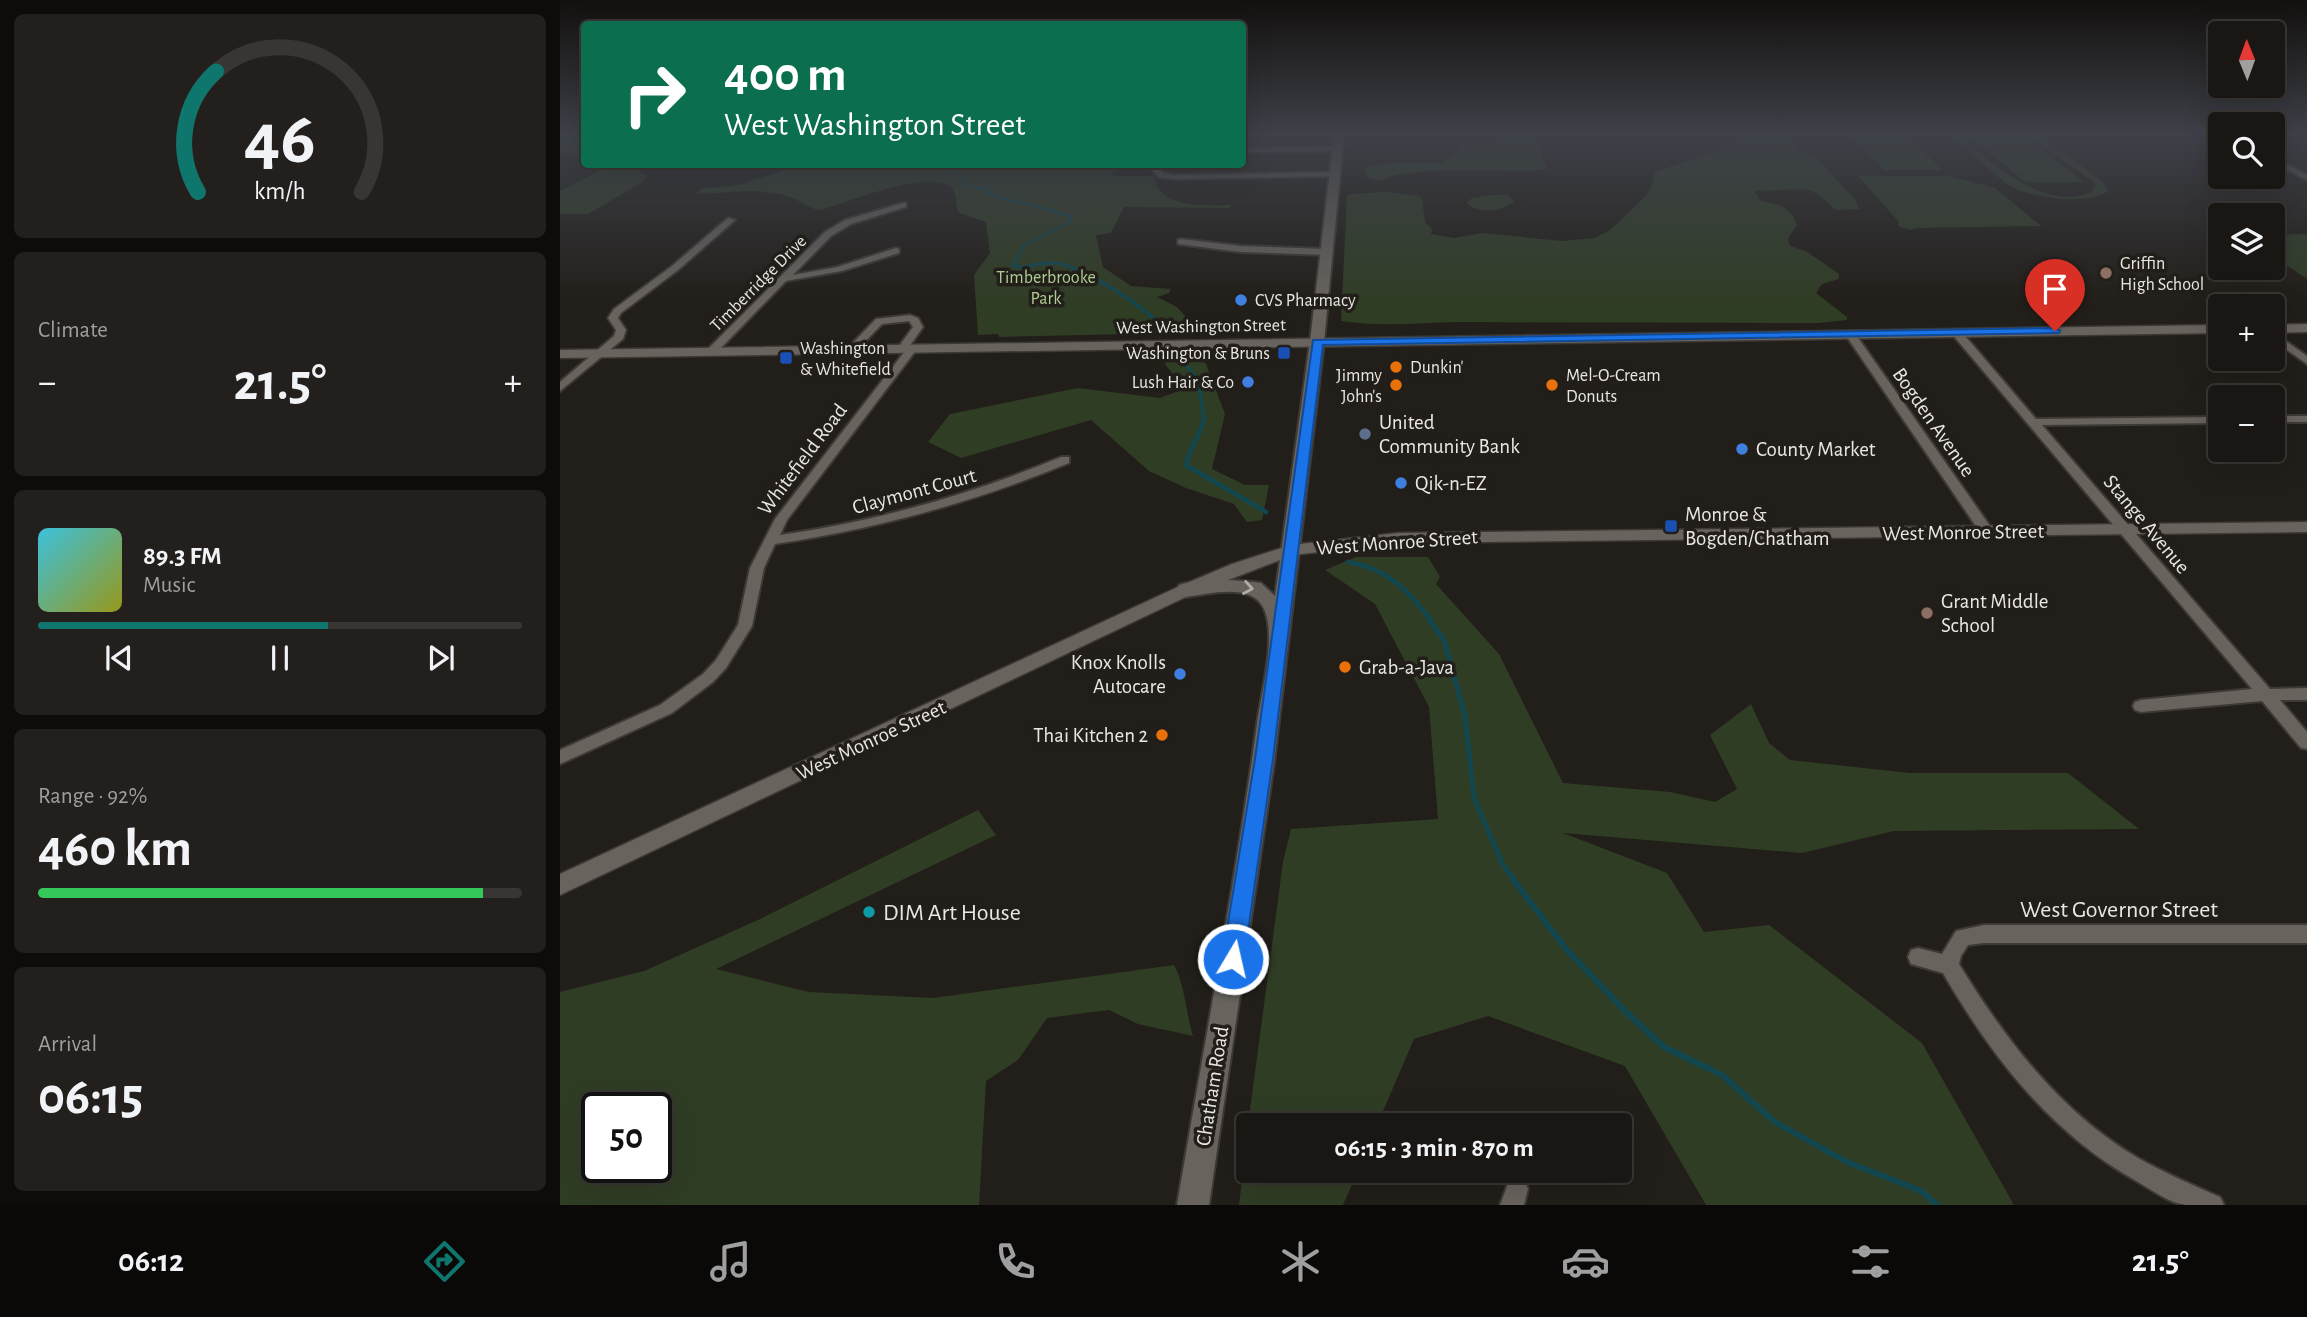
<!DOCTYPE html>
<html lang="en">
<head>
<meta charset="utf-8">
<style>
  body { margin:0; font-family:"Alegreya Sans",sans-serif; background:#231f1c; color:#f1f3f6; height:100vh; display:flex; flex-direction:column; font-size:26px; white-space:nowrap }
  * { box-sizing:border-box; margin:0 }
  p { font-size:23px; color:#9f9fa0 }
  .icon { flex:none; width:38px; height:38px; fill:none; stroke:currentColor; stroke-width:2; stroke-linecap:round; stroke-linejoin:round }
  .map { position:relative; flex:1; overflow:hidden }
  .side { display:flex; flex-direction:column; gap:14px; padding:14px; background:#0e0c0a; width:560px }
  .side>* { flex:none }
  .top-card { position:absolute; left:21px; top:21px; width:665px; height:147px; border-radius:7px; box-shadow:0 7px 28px #0002,0 0 0 2px #383533; background:#0b6e4f; color:#fff; overflow:hidden }
  .needle { width:46px; rotate:359deg }
  .tools { position:absolute; left:1648px; top:21px; display:grid; gap:14px }
  .tools a { display:grid; place-items:center; width:77px; height:77px; border-radius:7px; background:#1a1613; box-shadow:0 7px 28px #0002,0 0 0 2px #383533; font-size:35px }
  .speed { position:absolute; left:21px; top:1092px; display:flex; gap:14px; font-size:35px; font-weight:700; text-align:center }
  .speed>* { display:grid; place-content:center; width:91px; height:91px; border-radius:50%; background:#1a1613; box-shadow:0 7px 28px #0002,0 0 0 2px #383533; line-height:1 }
  .speed .limit { border:4px solid #111; border-radius:10px; background:#fff; color:#111 }
  .pin { position:absolute; display:grid; place-items:center; width:60px; height:60px; color:#fff; margin:-72px -30px; border-radius:50% 50% 50% 0; rotate:-45deg; box-shadow:0 0 7px #0007 }
  .pin .icon { rotate:45deg }
  .me { position:absolute; width:77px; margin:-38px; rotate:9deg; stroke-linejoin:round; filter:drop-shadow(0 0 5px #0008) }
  .turn { display:flex; align-items:center; gap:24px; height:147px; padding:0 28px; font-size:32px }
  .turn .icon { width:91px; height:91px; stroke-width:2.5 }
  .turn b { display:block; font-size:49px; line-height:60px }
  .big { font-size:52px; font-weight:700; line-height:1.1 }
  .side .tile { flex:1; display:flex; flex-direction:column; justify-content:center; gap:10px; min-width:0; padding:0 24px; border-radius:10px; background:#231f1c }
  .side .dial { align-items:center; gap:0 }
  .dial svg { height:182px; overflow:visible; fill:none; stroke:#383533; stroke-width:7; stroke-linecap:round; text-anchor:middle }
  .dial text { fill:#f1f3f6; stroke:none }
  .song { display:flex; align-items:center; gap:21px }
  .cover { width:84px; height:84px; border-radius:10px; background:linear-gradient(135deg,hsl(190 70% 55%),hsl(60 70% 35%)) }
  .played { height:7px; border-radius:4px; background:linear-gradient(90deg,#0f766e 60%,#383533 60%) }
  .keys { display:flex; justify-content:space-around; direction:ltr }
  .heat { display:flex; justify-content:space-between; align-items:center; font-size:38px; direction:ltr }
  .charge { height:10px; border-radius:5px; background:linear-gradient(90deg,#34c759 92%,#383533 0) }
  .trip { position:absolute; left:676px; top:1113px; width:396px; height:70px; border-radius:7px; background:#1a1613; box-shadow:0 7px 28px #0002,0 0 0 2px #383533; font-weight:700; line-height:70px; text-align:center }
  .menu { display:flex; height:112px; justify-content:space-around; align-items:center; background:#0a0908; color:#9f9fa0 }
  .menu .icon { width:49px; height:49px }
  .menu .current { color:#0f766e }
  .menu b { font-size:32px; color:#f1f3f6 }
  main { display:flex; flex:1; min-height:0 }
  .map>svg:first-child { display:block }
</style>
</head>
<body>
<main>
<section class="side">
<div class="tile dial"><svg viewBox="0 0 100 80">
<path d="M14 69A42 42 0 1 1 86 69"/>
<path d="M14 69A42 42 0 0 1 22 16" stroke="#0f766e"/>
<text x="50" y="56" font-size="32" font-weight="700">46</text>
<text x="50" y="72" font-size="11">km/h</text>
</svg></div>
<div class="tile"><p>Climate</p>
<div class="heat"><a>−</a><b class="big">21.5°</b><a>+</a></div>
</div>
<div class="tile">
<div class="song"><i class="cover"></i><div><b>89.3 FM</b><p>Music</p></div></div>
<div class="played"></div>
<div class="keys"><svg class="icon" aria-label="previous" viewBox="0 0 24 24"><path d="M18 5L8 12l10 7zM5 5v14"/></svg><svg class="icon" aria-label="pause" viewBox="0 0 24 24"><path d="M8 5v14M16 5v14"/></svg><svg class="icon" aria-label="next" viewBox="0 0 24 24"><path d="M6 5l10 7-10 7zM19 5v14"/></svg></div>
</div>
<div class="tile"><p>Range · 92%</p><b class="big">460 km</b><div class="charge"></div></div>
<div class="tile"><p>Arrival</p><b class="big">06:15</b></div>
</section>
<div class="map">
<svg width="1747" height="1205" viewBox="0 0 1747 1205">
  <rect width="100%" height="100%" fill="#221e19"/>
  <path fill="#303d25" fill-rule="evenodd" d="M0 135H24V156L0 153Z
    M938 135H974L986 168 971 171C937 172 847 165 821 181L807 177 804 170 809 166 831 163H883L903 147 937 144Z
    M1189 135H1228L1240 151 1254 156 1295 199 1299 209 1276 210 1255 192 1243 189 1194 191 1201 201C1219 204 1231 207 1237 225L1228 238 1230 246 1246 251 1279 274V279L1262 284 1256 293 1287 317V320L1259 323C1144 323 1030 323 915 322 870 321 826 328 781 321L787 196 792 194 826 192 859 196 862 199 865 222 872 229 871 234 894 238 923 233 1002 241 1035 238 1050 230 1087 195 1092 185 1095 172 1156 151Z
    M1290 135H1345L1383 170H1324Z
    M1391 135H1401C1428 163 1493 216 1534 190L1535 185 1531 180 1469 135H1479L1542 181 1548 190C1533 207 1473 197 1454 188 1441 182 1405 146 1391 135Z
    M1462 135 1524 182H1466L1409 136Z
    M38 165H85L77 170 87 176 81 183 28 214H0V191L39 171Z
    M557 165 551 176H594C599 210 645 205 671 205L669 208 564 207 551 233 536 235 543 267 571 286 611 289 609 293 597 297 617 307 633 325 645 332 630 334 615 329 617 333 439 337 438 334 418 335 414 275 430 253 426 222 399 213C395 205 398 195 392 188 372 167 286 203 260 210 248 209 242 201 230 197 202 187 166 193 136 194L143 188 174 186 241 165Z
    M1298 176H1388L1435 188 1481 226 1356 228 1350 230 1338 226 1339 222Z
    M932 195H947L954 201C942 212 919 214 906 203L912 198Z
    M1747 234V279L1713 256V235Z
    M607 355H638L646 364 665 414 652 469 685 485H709L702 520 687 522 674 504 626 488 589 471 531 420 401 458 368 442 390 414 518 388 600 398 624 389 605 364Z
    M796 557H868L880 577 876 584 939 654 1003 783 1110 792 1155 802 1177 789 1150 735 1191 704 1209 743 1230 760 1350 773H1508L1579 829 1334 831 1242 853 1003 833 1107 873 1144 932 1209 925 1362 1043 1454 1205H1146L1065 1066 928 1016 854 1039 817 1125H688L723 862 731 829 878 819 869 707 815 604 765 570Z
    M418 810 436 835 156 969 249 992 373 998 614 965C625 985 626 1013 633 1036L578 1024 549 1010 487 1018 458 1060 426 1081 419 1205H0V992L84 971 198 920ZM37 1108H96V1167H37Z
    M688 1131V1171H798L783 1205H679Z"/>
  <g fill="none" stroke-linecap="round" stroke-linejoin="round">
    <path stroke="#13474f" stroke-width="2.5" d="M397 164 403 184 428 190 426 193C454 203 484 206 512 217L508 223 463 246 455 261"/>
    <path stroke="#13474f" stroke-width="3.5" d="M456 259 453 265 459 267C472 267 484 261 497 263 522 267 593 310 605 332
      M618 355 638 380 644 420"/>
    <path stroke="#13474f" stroke-width="4.5" d="M644 418C641 436 629 447 626 465L706 512
      M788 562C827 568 849 591 872 622"/>
    <path stroke="#13474f" stroke-width="5" d="M870 621 884 640 905 716 914 798 943 865 954 879"/>
    <path stroke="#13474f" stroke-width="6" d="M952 878 1006 949 1067 1013 1104 1047 1162 1075 1215 1122 1285 1161 1361 1191 1377 1205"/>
    <defs>
      <path id="minor" d="M781 147 778 151 682 152V148Z
        M1713 157 1747 175V180L1713 162Z
        M588 164H596L603 173 614 175 775 172 779 174 775 176 614 179 598 177Z
        M343 203H346V207L291 224 271 236 233 275 277 267 336 248 339 249V253L282 271 226 281 155 354H147V350L265 232 285 220Z
        M168 218 175 220 118 270 61 313 58 318 66 330 63 339 0 391V382L54 336 56 330 48 318 54 309 112 266Z
        M621 239 681 246 767 249 771 252 767 255 681 252 618 244V240Z
        M350 315 358 318 363 327 349 347 357 349 227 520 220 535C317 521 409 495 501 457H509V463C414 502 317 529 215 544L204 568 192 626 166 668 153 682 112 713 0 764V750L100 705 143 674 156 660 178 625 190 568 215 519 345 351 337 349 353 327 349 321 322 324 296 351 287 349 316 319Z
        M1392 330H1400L1476 419 1661 417V423L1482 425 1710 689 1747 688V700H1720L1747 732V749L1741 748 1702 701 1581 712 1575 710 1573 706 1575 702 1581 700 1692 689 1392 334Z
        M1290 331 1294 332 1432 529 1433 532 1432 535H1422L1285 334Z
        M1713 332 1747 356V364L1713 340Z
        M1713 416H1747V422H1713Z
        M1424 925H1747V943H1424L1408 945 1401 956 1399 964C1445 1039 1500 1112 1578 1158 1605 1173 1632 1185 1660 1197L1664 1205C1651 1205 1638 1205 1626 1205 1609 1203 1592 1190 1578 1182 1491 1134 1432 1057 1383 973L1351 964 1348 957 1351 950 1358 948 1382 954 1396 931Z
        M957 1178 965 1181 968 1189 964 1205H940L949 1181Z"/>
      <path id="tertiary" d="M1747 324V332L1713 333V325Z
        M1661 325V333L0 358V350Z
        M1747 522V532L838 543 733 555 632 594 0 895V874L620 586 672 564 731 545 838 533Z"/>
      <path id="secondary" d="M774 135H784L764 342 714 763 649 1205H617C644 1045 675 885 697 724 701 693 717 637 704 609 692 582 649 594 626 597L619 595 617 590 619 585 626 583 670 580 694 582 701 583 715 596 750 342Z"/>
    </defs>
    <use href="#minor" stroke="#3c3936" stroke-width="4"/>
    <use href="#tertiary" stroke="#3c3936" stroke-width="3"/>
    <use href="#secondary" stroke="#3c3936" stroke-width="4"/>
    <use href="#minor" fill="#68635d" fill-rule="evenodd"/>
    <use href="#tertiary" fill="#68635d" fill-rule="evenodd"/>
    <use href="#secondary" fill="#68635d" fill-rule="evenodd"/>
  </g>
  <defs><path id="oneway-chevron" d="M-2-3.5L2.5 0L-2 3.5" fill="none" stroke-width="1.6" stroke-linecap="round" stroke-linejoin="round" transform="scale(1.75)"/></defs>
  <use stroke="#b0aca7" href="#oneway-chevron" transform="translate(688 588) rotate(10)"/>
  <linearGradient id="sky" x2="0" y2="1"><stop stop-color="#13100e"/><stop offset="0.44" stop-color="#3e4149"/><stop offset="1" stop-color="#3e4149" stop-opacity="0"/></linearGradient>
  <rect width="1747" height="304" fill="url(#sky)"/>
  <path fill="#1a73e8" stroke="#114b97" stroke-width="2" d="M1495 328 1500 331 1499 333 763 345 713 759 684 959 681 966 673 969 665 966 662 959 695 759 753 340Z"/>
  <g fill="#8d6e63" stroke="#221e19" stroke-width="2.5">
    <circle cx="1546" cy="273" r="7"/>
    <circle cx="1367" cy="613" r="7"/>
  </g>
  <g fill="#3f7fe0" stroke="#221e19" stroke-width="2.5">
    <circle cx="681" cy="300" r="7"/>
    <circle cx="688" cy="382" r="7"/>
    <circle cx="1182" cy="449" r="7"/>
    <circle cx="841" cy="483" r="7"/>
    <circle cx="620" cy="674" r="7"/>
  </g>
  <g fill="#1a4fb4" stroke="#221e19" stroke-width="2.5">
    <rect x="717" y="346" width="14" height="14" rx="3.5"/>
    <rect x="219" y="351" width="14" height="14" rx="3.5"/>
    <rect x="1104" y="519" width="14" height="14" rx="3.5"/>
  </g>
  <g fill="#e8710a" stroke="#221e19" stroke-width="2.5">
    <circle cx="836" cy="367" r="7"/>
    <circle cx="836" cy="385" r="7"/>
    <circle cx="992" cy="385" r="7"/>
    <circle cx="785" cy="667" r="7"/>
    <circle cx="602" cy="735" r="7"/>
  </g>
  <circle fill="#5c6f8a" stroke="#221e19" stroke-width="2.5" cx="805" cy="434" r="7"/>
  <circle fill="#0f9aa8" stroke="#221e19" stroke-width="2.5" cx="309" cy="912" r="7"/>
  <g text-anchor="middle" stroke-width="7" stroke-linejoin="round" paint-order="stroke">
    <g font-size="18" fill="#eae7e3" stroke="#221e19" text-anchor="start">
      <text x="1560" y="269">Griffin<tspan x="1560" dy="21">High School</tspan></text>
      <text x="695" y="306">CVS Pharmacy</text>
      <text x="240" y="354">Washington<tspan x="240" dy="21">&amp; Whitefield</tspan></text>
      <text x="710" y="359" text-anchor="end">Washington &amp; Bruns</text>
      <text x="850" y="373">Dunkin'</text>
      <text x="822" y="381" text-anchor="end">Jimmy<tspan x="822" dy="21">John's</tspan></text>
      <text x="1006" y="381">Mel-O-Cream<tspan x="1006" dy="21">Donuts</tspan></text>
      <text x="674" y="388" text-anchor="end">Lush Hair &amp; Co</text>
    </g>
    <g font-size="18" fill="#aecd93" stroke="#221e19">
      <text x="486" y="283">Timberbrooke<tspan x="486" dy="21">Park</tspan></text>
    </g>
    <g font-size="18" fill="#eae7e3" stroke="#221e19">
      <text transform="translate(198 283) rotate(-45)" y="6">Timberridge Drive</text>
      <text transform="translate(641 326) rotate(-1)" y="6">West Washington Street</text>
    </g>
    <g font-size="21" fill="#eae7e3" stroke="#221e19" text-anchor="start">
      <text x="819" y="429">United<tspan x="819" dy="24">Community Bank</tspan></text>
      <text x="1196" y="456">County Market</text>
      <text x="855" y="490">Qik-n-EZ</text>
      <text x="1125" y="521">Monroe &amp;<tspan x="1125" dy="24">Bogden/Chatham</tspan></text>
      <text x="1381" y="608">Grant Middle<tspan x="1381" dy="24">School</tspan></text>
      <text x="606" y="669" text-anchor="end">Knox Knolls<tspan x="606" dy="24">Autocare</tspan></text>
      <text x="799" y="674">Grab-a-Java</text>
      <text x="588" y="742" text-anchor="end">Thai Kitchen 2</text>
    </g>
    <g font-size="21" fill="#eae7e3" stroke="#221e19">
      <text transform="translate(1374 422) rotate(55)" y="7">Bogden Avenue</text>
      <text transform="translate(242 459) rotate(-53)" y="7">Whitefield Road</text>
      <text transform="translate(354 491) rotate(-15)" y="7">Claymont Court</text>
      <text transform="translate(1587 524) rotate(50)" y="7">Stange Avenue</text>
      <text transform="translate(1403 532) rotate(-1)" y="7">West Monroe Street</text>
      <text transform="translate(837 542) rotate(-4)" y="7">West Monroe Street</text>
      <text transform="translate(311 740) rotate(-25)" y="7">West Monroe Street</text>
      <text transform="translate(652 1086) rotate(-81)" y="7">Chatham Road</text>
    </g>
    <g font-size="24" fill="#eae7e3" stroke="#221e19">
      <text x="1559" y="917">West Governor Street</text>
    </g>
    <g font-size="24" fill="#eae7e3" stroke="#221e19" text-anchor="start">
      <text x="323" y="920">DIM Art House</text>
    </g>
  </g>
</svg>
<div class="tools">
<a><svg class="needle" viewBox="-14 -14 28 28"><path d="M0-13l5 13h-10z" fill="#e53935"/><path d="M0 13l5-13h-10z" fill="#9f9fa0"/></svg></a>
<a><svg class="icon" aria-label="search" viewBox="0 0 24 24"><circle cx="10" cy="10" r="6"/><path d="M15 15l6 6"/></svg></a>
<a><svg class="icon" aria-label="layers" viewBox="0 0 24 24"><path d="M12 4l9 5-9 5-9-5zM3 14l9 5 9-5"/></svg></a>
<a>+</a>
<a>−</a>
</div>
<div class="speed"><div class="limit">50</div></div>
<div class="pin" style="left:1495px;top:331px;background:#d93025"><svg class="icon" aria-label="arrive" viewBox="0 0 24 24"><path d="M6 21V4h12l-3 4 3 4H6"/></svg></div>
<svg class="me" style="left:673px;top:959px" viewBox="-20 -20 40 40"><circle r="17" fill="#1a73e8" stroke="#fff" stroke-width="3"/><path d="M0-11L8 9 0 5-8 9z" fill="#fff"/></svg>
<div class="trip">06:15 · 3 min · 870 m</div>
<div class="top-card">
<div class="turn"><svg class="icon" aria-label="right" viewBox="0 0 24 24"><path d="M7 20v-9h11M14 6l5 5-5 5"/></svg><div><b>400 m</b>West Washington Street</div></div>
</div>
</div>
</main>
<nav class="menu">
<b>06:12</b>
<svg class="icon current" aria-label="directions" viewBox="0 0 24 24"><path d="M12 3l9 9-9 9-9-9zM9 14v-3h6M13 9l2 2-2 2"/></svg>
<svg class="icon" aria-label="music" viewBox="0 0 24 24"><path d="M9 18V5l10-2v13"/><circle cx="6" cy="18" r="3"/><circle cx="16" cy="16" r="3"/></svg>
<svg class="icon" aria-label="phone" viewBox="0 0 24 24"><path d="M5 4h4l2 5-3 2q2 4 5 5l2-3 5 2v4C11 20 4 13 5 4z"/></svg>
<svg class="icon" aria-label="climate" viewBox="0 0 24 24"><path d="M12 3v18M4 7l16 10M4 17L20 7"/></svg>
<svg class="icon" aria-label="car" viewBox="0 0 24 24"><path d="M5 17H2v-5l4-1 3-4h7l3 4 3 1v5h-3M9 17h6M6 11h13"/><circle cx="7" cy="17" r="2"/><circle cx="17" cy="17" r="2"/></svg>
<svg class="icon" aria-label="filters" viewBox="0 0 24 24"><path d="M4 7h16M4 17h16"/><circle cx="9" cy="7" r="2"/><circle cx="15" cy="17" r="2"/></svg>
<b>21.5°</b>
</nav>
</body>
</html>
